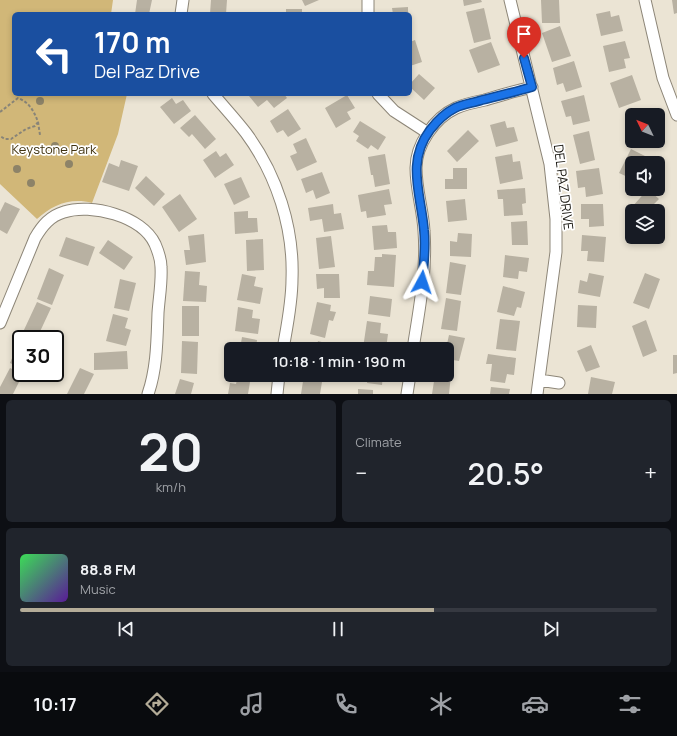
<!DOCTYPE html>
<html lang="en">
<head>
<meta charset="utf-8">
<style>
  body { margin:0; font-family:Manrope,sans-serif; background:#20242c; color:#f1f3f6; height:100vh; display:flex; flex-direction:column; font-size:15px; white-space:nowrap }
  * { box-sizing:border-box; margin:0 }
  p { font-size:13px; color:#9ea1a6 }
  .icon { flex:none; width:22px; height:22px; fill:none; stroke:currentColor; stroke-width:2; stroke-linecap:round; stroke-linejoin:round }
  .map { position:relative; height:394px; overflow:hidden }
  .details { display:flex; flex-direction:column; gap:6px; padding:6px; background:#0d0f14; flex:1 }
  .details>* { flex:none }
  .banner { position:absolute; left:12px; top:12px; width:400px; height:84px; border-radius:6px; box-shadow:0 2px 6px #0003; background:#1a4fa0; color:#fff; overflow:hidden }
  .needle { width:26px; rotate:313deg }
  .fabs { position:absolute; left:625px; top:108px; display:grid; gap:8px }
  .fabs a { display:grid; place-items:center; width:40px; height:40px; border-radius:6px; background:#171b24; box-shadow:0 2px 6px #0003; font-size:20px }
  .speed { position:absolute; left:12px; top:330px; display:flex; gap:8px; font-size:20px; font-weight:700; text-align:center }
  .speed>* { display:grid; place-content:center; width:52px; height:52px; border-radius:50%; background:#171b24; box-shadow:0 2px 6px #0003; line-height:1 }
  .speed .limit { border:2px solid #111; border-radius:6px; background:#fff; color:#111 }
  .pin { position:absolute; display:grid; place-items:center; width:34px; height:34px; color:#fff; margin:-41px -17px; border-radius:50% 50% 50% 0; rotate:-45deg; box-shadow:0 0 4px #0007 }
  .pin .icon { rotate:45deg }
  .me { position:absolute; width:44px; margin:-22px; rotate:5deg; stroke-linejoin:round; filter:drop-shadow(0 0 3px #0008) }
  .turn { display:flex; align-items:center; gap:14px; height:84px; padding:0 16px; font-size:18px }
  .turn .icon { width:52px; height:52px; stroke-width:2.5 }
  .turn b { display:block; font-size:28px; line-height:34px }
  .big { font-size:30px; font-weight:600; line-height:1.1 }
  .details .tile { flex:1; display:flex; flex-direction:column; justify-content:center; gap:6px; min-width:0; padding:0 14px; border-radius:6px; background:#20242c }
  .details .dial { align-items:center; gap:0 }
  .dial b { font-size:52px; line-height:1 }
  .song { display:flex; align-items:center; gap:12px }
  .cover { width:48px; height:48px; border-radius:6px; background:linear-gradient(135deg,hsl(130 70% 55%),hsl(270 70% 35%)) }
  .played { height:4px; border-radius:2px; background:linear-gradient(90deg,#b4ac98 65%,#363941 65%) }
  .keys { display:flex; justify-content:space-around; direction:ltr }
  .heat { display:flex; justify-content:space-between; align-items:center; font-size:22px; direction:ltr }
  .details .tiles { flex:1; display:grid; gap:6px; grid-template-columns:1fr 1fr }
  .tile:last-child { grid-column:span 2 }
  .trip { position:absolute; left:224px; top:342px; width:230px; height:40px; border-radius:6px; background:#171b24; box-shadow:0 2px 6px #0003; font-weight:600; line-height:40px; text-align:center }
  .tab-bar { display:flex; height:64px; justify-content:space-around; align-items:center; background:#090b0e; color:#9ea1a6 }
  .tab-bar .icon { width:28px; height:28px }
  .tab-bar .on { color:#b4ac98 }
  .tab-bar b { font-size:18px; color:#f1f3f6 }
  .map>svg:first-child { display:block }
</style>
</head>
<body>
<div class="map">
<svg width="677" height="394" viewBox="0 0 677 394">
  <rect width="100%" height="100%" fill="#ebe4d4"/>
  <path fill="#d1b778" d="M0 0H113L111 14H14V94H127L118 134 92 203C71 197 52 205 37 219L0 184Z"/>
  <path fill="#b8b1a2" d="M137 0H152L149 14H135Z
    M211 0H227L226 14H210Z
    M302 0H319L305 6Z
    M463 0H481L482 2 464 6Z
    M541 0H559L560 23H542Z
    M672 0H677V13L674 14Z
    M408 7V14H393L392 8Z
    M484 8 491 39 474 43 466 12Z
    M286 9H302V14H286Z
    M610 11 611 17 619 15 623 31 601 36 596 14Z
    M560 26 571 56 552 62 542 33Z
    M415 40 422 62 410 66V42Z
    M625 41 630 58 624 59 626 68 609 72 603 46Z
    M491 42 500 65 478 73 469 50Z
    M574 61 582 87 566 92 563 83 557 85 553 68Z
    M419 74 435 88 424 100 410 87V84Z
    M632 75 641 100 619 108 610 83Z
    M252 94H284L287 98 274 108 267 100 258 107 249 96Z
    M347 95 355 108 347 112 351 119 336 128 325 108Z
    M584 95 590 121 573 125 571 116 566 117 561 101Z
    M172 98 176 104 183 100 191 111 174 124 160 107Z
    M288 109 301 129 288 137 283 130 277 133 270 121Z
    M642 110 644 115H632V134L625 116Z
    M195 115 216 139 205 149 192 134 189 137 180 128Z
    M360 121 386 137 378 150 371 145 368 149 356 141 359 136 353 132Z
    M505 121 507 128 514 127 518 141 496 147 490 125Z
    M468 130 479 141 457 162 447 151Z
    M589 131 595 160 580 164 573 135Z
    M306 138 317 162 297 171 290 156 297 153 293 144Z
    M631 149 649 158 647 163H632V179L619 173Z
    M216 151 220 157 226 153 234 165 215 178 203 160Z
    M385 154 390 184 375 187 373 175H371L368 157Z
    M512 154 513 162 520 161 523 179 500 184 495 157Z
    M121 160 138 166 129 191 102 182 109 163 119 167Z
    M453 168H467V189H445V179H453Z
    M599 168 603 194 586 197 585 187 578 188 576 171Z
    M322 172 330 193 316 199 313 190 306 193 301 179Z
    M146 176 165 194 154 206 135 188Z
    M241 177 250 197 234 205 224 184Z
    M525 188 526 203 522 204 523 215 504 216 503 199H498L497 190Z
    M389 189 392 204 384 205 386 215 367 218 366 211 361 212 358 195Z
    M648 189 659 199 654 204 660 209 659 211H637L632 207Z
    M180 194 197 219 179 232 162 207Z
    M465 199 467 220 448 222 446 201Z
    M5 202 20 209 7 234 0 230V212Z
    M333 204 334 214 341 213 344 229 324 232 322 219 310 221 308 208Z
    M581 204H603L604 226 589 227V219H581Z
    M248 211V218H257L258 232 235 234 234 212Z
    M527 221 528 245H512L511 222Z
    M387 225 388 232H396L397 248 374 250 372 226Z
    M458 233 472 234 471 257 450 256V241L457 242Z
    M204 234 206 262 186 265 184 250H190L188 236Z
    M582 235 606 237 604 262 587 261 588 251H581Z
    M331 236 335 267 319 269 316 238Z
    M66 237 95 247 88 266 59 256Z
    M263 239 264 270 247 271 246 240Z
    M108 240 133 257 124 270 99 253Z
    M382 254 396 255 394 287 367 285 368 271H374L375 257H382Z
    M505 255 529 258 527 272 519 271 518 279 503 277Z
    M450 262 466 265 461 295 446 293Z
    M49 268 64 275 52 305 37 299Z
    M185 271 200 272 199 285 207 286 206 302 183 301Z
    M589 273 604 276 600 297 578 293 580 280 587 282Z
    M645 273 660 279 649 309 633 303Z
    M242 274 256 277 254 286 263 288 260 304 237 300Z
    M316 274H339L340 298H324V288L317 289Z
    M120 279 136 283 129 311 114 308Z
    M503 286 525 292 521 308 517 307 514 316 497 312Z
    M370 296 392 299 390 317 368 314Z
    M446 298 461 301 457 331 441 329Z
    M37 302 51 308 37 338 23 332Z
    M317 302 331 305 330 311 336 312 333 321 329 320 325 338 310 334Z
    M578 305 597 306 596 328 577 327Z
    M182 306H199V336H182Z
    M238 307 253 310 252 318 260 319 258 334 235 331Z
    M113 314 128 318 125 328 131 330 126 346 106 341Z
    M500 319 520 321 516 351 496 349Z
    M646 320 657 351 643 357 632 326Z
    M367 321 381 323 380 333 388 334 386 349 363 348Z
    M449 335 465 338 459 361 447 359V349H438L440 343 447 344Z
    M242 337 257 340 256 349H240Z
    M182 341 198 342 197 374 181 373Z
    M318 341 333 345 332 349H316Z
    M591 345 600 367 586 372 577 351Z
    M16 349 21 351V368L10 363Z
    M127 351 128 369 94 370V353Z
    M488 354 516 358 514 375 507 374 505 383 490 381 492 364H486Z
    M673 355H677V373L673 374Z
    M447 364 452 365 449 394H432L435 375H447Z
    M10 368 23 374 13 394H0V387Z
    M80 368 94 374 84 394H67Z
    M238 375 251 376 248 394H228L230 383 236 384Z
    M304 375 323 376 320 394H301Z
    M368 375H383L382 385 367 383Z
    M591 377 615 382 612 394H588Z
    M180 379 194 383 191 394H175Z
    M491 387 510 389 509 394H490Z
    M358 389 373 390V394H358Z"/>
  <g fill="none" stroke-linecap="round" stroke-linejoin="round">
    <defs>
      <path id="street" d="M368 0V14
        M510 0 550 164 556 219V252L537 394
        M645 0 663 78 677 115
        M181 14 183 0
        M213 94C224 107 236 120 246 133 277 175 294 228 292 279 292 303 287 326 283 349
        M378 94 394 111 428 133
        M0 323 35 238C42 226 50 216 64 212 91 203 142 216 155 244 158 251 161 260 161 267 162 282 159 298 158 313 157 340 157 368 148 394
        M413 349C419 310 427 271 424 231 423 210 416 190 416 168 416 145 434 118 456 108 465 104 475 102 485 100 500 95 516 91 532 87
        M539 380 559 383
        M277 394 279 375
        M407 394 410 375"/>
    </defs>
    <use href="#street" stroke="#8d8678" stroke-width="13"/>
    <path stroke="#888478" stroke-width="2" stroke-dasharray="3 2" stroke-linecap="butt" d="M0 112 18 98C29 102 34 111 38 122L35 126 26 129 11 139H5L0 136
      M38 122 40 135"/>
    <use href="#street" stroke="#fff" stroke-width="11"/>
  </g>
  <g fill="#8d8368">
    <circle cx="40" cy="101" r="4"/>
    <circle cx="55" cy="146" r="4"/>
    <circle cx="69" cy="164" r="4"/>
    <circle cx="17" cy="169" r="4"/>
    <circle cx="31" cy="183" r="4"/>
  </g>
  <g fill="none" stroke-linecap="round" stroke-linejoin="round">
    <defs>
      <path id="route" d="M422 282C424 264 426 247 424 230 421 194 406 162 430 130 437 121 445 113 455 108 463 104 473 103 482 100 498 96 515 92 532 87L524 58"/>
    </defs>
    <use href="#route" stroke="#114b97" stroke-width="10"/>
    <use href="#route" stroke="#1a73e8" stroke-width="7"/>
  </g>
  <g text-anchor="middle" stroke-width="3.5" stroke-linejoin="round" paint-order="stroke">
    <g font-size="13" fill="#403310" stroke="#fff">
      <text x="54" y="154">Keystone Park</text>
    </g>
    <g font-size="13" fill="#14120c" stroke="#fff">
      <text transform="translate(564 187) rotate(83)" y="5">DEL PAZ DRIVE</text>
    </g>
  </g>
</svg>
<div class="fabs">
<a><svg class="needle" viewBox="-14 -14 28 28"><path d="M0-13l5 13h-10z" fill="#e53935"/><path d="M0 13l5-13h-10z" fill="#9ea1a6"/></svg></a>
<a><svg class="icon" aria-label="sound" viewBox="0 0 24 24"><path d="M4 9h4l5-4v14l-5-4H4zM17 9q2 3 0 6"/></svg></a>
<a><svg class="icon" aria-label="layers" viewBox="0 0 24 24"><path d="M12 4l9 5-9 5-9-5zM3 14l9 5 9-5"/></svg></a>
</div>
<div class="speed"><div class="limit">30</div></div>
<div class="pin" style="left:524px;top:58px;background:#d93025"><svg class="icon" aria-label="arrive" viewBox="0 0 24 24"><path d="M6 21V4h12l-3 4 3 4H6"/></svg></div>
<svg class="me" style="left:422px;top:282px" viewBox="-20 -20 40 40"><path d="M0-17L14 15 0 8-14 15z" fill="#1a73e8" stroke="#fff" stroke-width="4"/></svg>
<div class="trip">10:18 · 1 min · 190 m</div>
<div class="banner">
<div class="turn"><svg class="icon" aria-label="left" viewBox="0 0 24 24"><path d="M17 20v-9H6M10 6l-5 5 5 5"/></svg><div><b>170 m</b>Del Paz Drive</div></div>
</div>
</div>
<section class="details">
<div class="tiles">
<div class="tile dial"><b>20</b><p>km/h</p></div>
<div class="tile"><p>Climate</p>
<div class="heat"><a>−</a><b class="big">20.5°</b><a>+</a></div>
</div>
<div class="tile">
<div class="song"><i class="cover"></i><div><b>88.8 FM</b><p>Music</p></div></div>
<div class="played"></div>
<div class="keys"><svg class="icon" aria-label="previous" viewBox="0 0 24 24"><path d="M18 5L8 12l10 7zM5 5v14"/></svg><svg class="icon" aria-label="pause" viewBox="0 0 24 24"><path d="M8 5v14M16 5v14"/></svg><svg class="icon" aria-label="next" viewBox="0 0 24 24"><path d="M6 5l10 7-10 7zM19 5v14"/></svg></div>
</div>
</div>
</section>
<nav class="tab-bar">
<b>10:17</b>
<svg class="icon on" aria-label="directions" viewBox="0 0 24 24"><path d="M12 3l9 9-9 9-9-9zM9 14v-3h6M13 9l2 2-2 2"/></svg>
<svg class="icon" aria-label="music" viewBox="0 0 24 24"><path d="M9 18V5l10-2v13"/><circle cx="6" cy="18" r="3"/><circle cx="16" cy="16" r="3"/></svg>
<svg class="icon" aria-label="phone" viewBox="0 0 24 24"><path d="M5 4h4l2 5-3 2q2 4 5 5l2-3 5 2v4C11 20 4 13 5 4z"/></svg>
<svg class="icon" aria-label="climate" viewBox="0 0 24 24"><path d="M12 3v18M4 7l16 10M4 17L20 7"/></svg>
<svg class="icon" aria-label="car" viewBox="0 0 24 24"><path d="M5 17H2v-5l4-1 3-4h7l3 4 3 1v5h-3M9 17h6M6 11h13"/><circle cx="7" cy="17" r="2"/><circle cx="17" cy="17" r="2"/></svg>
<svg class="icon" aria-label="filters" viewBox="0 0 24 24"><path d="M4 7h16M4 17h16"/><circle cx="9" cy="7" r="2"/><circle cx="15" cy="17" r="2"/></svg>
</nav>
</body>
</html>
